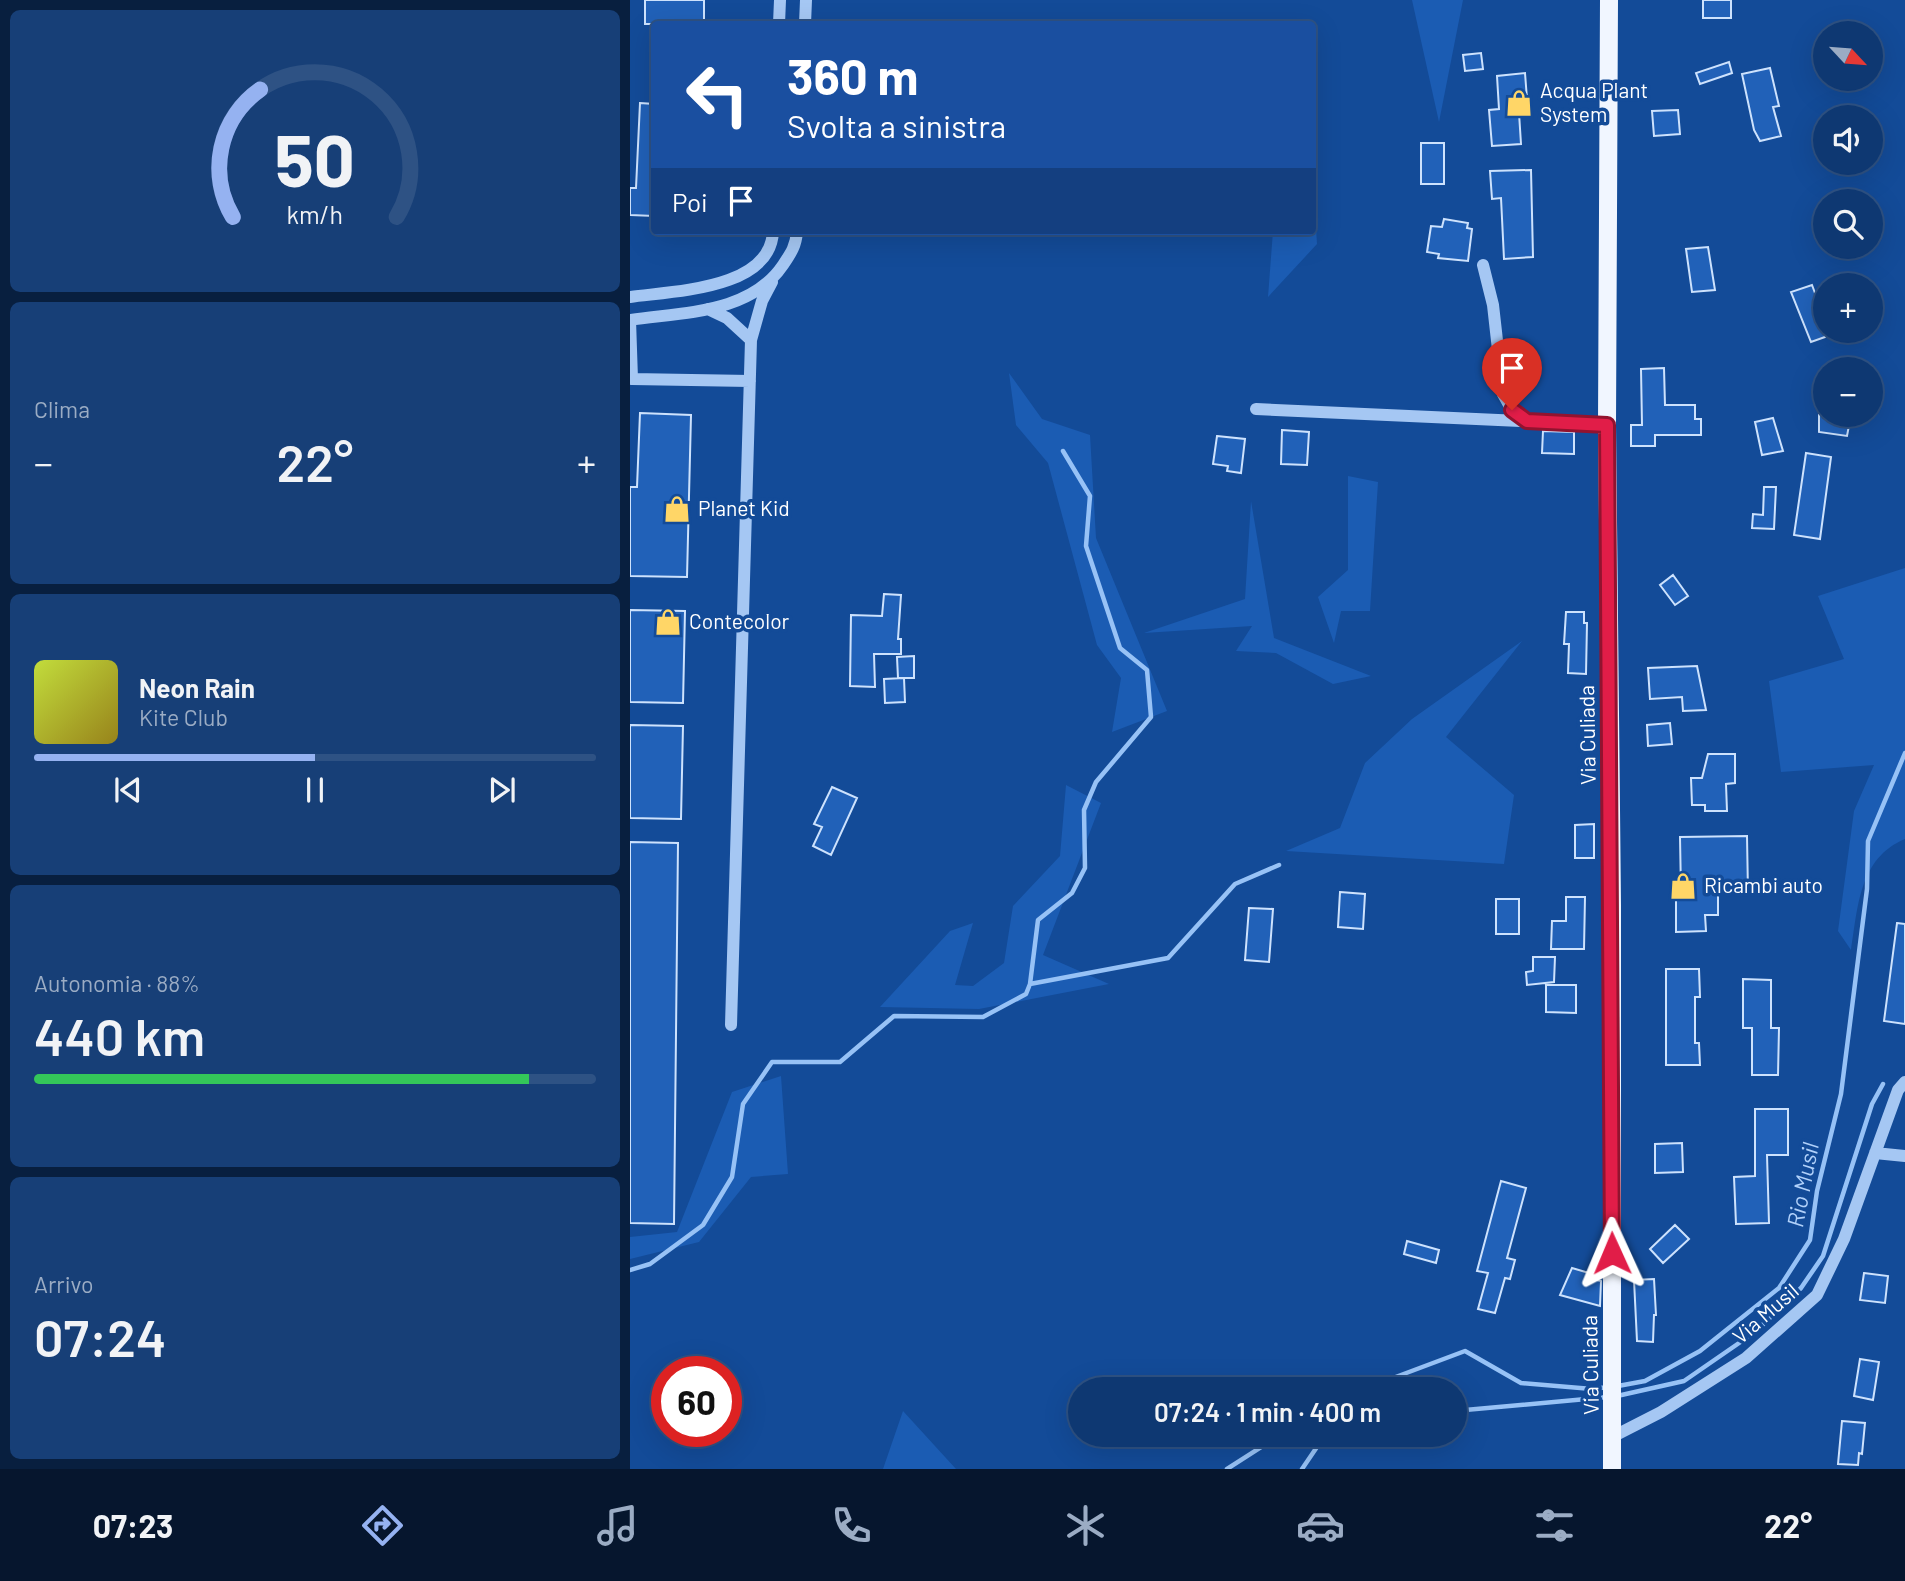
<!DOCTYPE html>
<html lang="it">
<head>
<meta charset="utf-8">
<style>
  body { margin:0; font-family:Barlow,sans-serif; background:#173f77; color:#f1f3f6; height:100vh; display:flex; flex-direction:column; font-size:26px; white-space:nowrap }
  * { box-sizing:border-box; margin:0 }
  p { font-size:23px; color:#9bacc4 }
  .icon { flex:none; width:38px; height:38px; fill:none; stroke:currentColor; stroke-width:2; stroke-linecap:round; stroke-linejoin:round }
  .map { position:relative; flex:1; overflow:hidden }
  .drawer { display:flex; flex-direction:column; gap:10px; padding:10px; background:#081f3f; width:630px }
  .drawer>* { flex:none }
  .guide { position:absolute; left:21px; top:21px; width:665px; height:214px; border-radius:7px; box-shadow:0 7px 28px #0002,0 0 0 2px #2e5284; background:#1a4fa0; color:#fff; overflow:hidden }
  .needle { width:46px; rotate:116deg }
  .controls { position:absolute; left:1183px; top:21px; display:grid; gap:14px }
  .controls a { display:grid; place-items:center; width:70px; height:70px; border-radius:50%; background:#0e3872; box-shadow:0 7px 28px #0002,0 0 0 2px #2e5284; font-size:35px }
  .speed { position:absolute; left:21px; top:1356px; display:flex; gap:14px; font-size:35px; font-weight:700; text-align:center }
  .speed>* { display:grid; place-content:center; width:91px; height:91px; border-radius:50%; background:#0e3872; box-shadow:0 7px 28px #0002,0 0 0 2px #2e5284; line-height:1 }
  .speed .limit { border:10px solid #d22; background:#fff; color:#111 }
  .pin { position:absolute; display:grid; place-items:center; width:60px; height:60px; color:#fff; margin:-72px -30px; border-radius:50% 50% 50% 0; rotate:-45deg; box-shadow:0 0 7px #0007 }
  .pin .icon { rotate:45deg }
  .me { position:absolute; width:77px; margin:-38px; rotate:359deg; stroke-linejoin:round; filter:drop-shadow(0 0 5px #0008) }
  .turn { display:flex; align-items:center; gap:24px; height:147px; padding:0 21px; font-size:32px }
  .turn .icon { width:91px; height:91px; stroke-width:2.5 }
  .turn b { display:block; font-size:49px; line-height:60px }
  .then { display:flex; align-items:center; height:66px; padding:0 21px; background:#0003; gap:14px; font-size:26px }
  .big { font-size:52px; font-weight:600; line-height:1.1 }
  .drawer .widget { flex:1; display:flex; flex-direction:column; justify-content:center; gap:10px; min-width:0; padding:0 24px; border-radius:10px; background:#173f77 }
  .drawer .dial { align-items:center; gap:0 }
  .dial svg { height:182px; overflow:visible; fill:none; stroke:#2e5284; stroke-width:7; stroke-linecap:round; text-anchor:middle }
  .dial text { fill:#f1f3f6; stroke:none }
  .song { display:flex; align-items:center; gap:21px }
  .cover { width:84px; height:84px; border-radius:10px; background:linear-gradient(135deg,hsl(70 70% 55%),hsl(50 70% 35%)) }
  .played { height:7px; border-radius:4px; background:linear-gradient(90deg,#95b2f1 50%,#2e5284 50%) }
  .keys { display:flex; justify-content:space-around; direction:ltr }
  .heat { display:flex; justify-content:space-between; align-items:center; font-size:38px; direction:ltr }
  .charge { height:10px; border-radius:5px; background:linear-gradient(90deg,#34c759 88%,#2e5284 0) }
  .trip { position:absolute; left:438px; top:1377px; width:399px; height:70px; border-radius:35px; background:#0e3872; box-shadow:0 7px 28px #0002,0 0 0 2px #2e5284; font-weight:600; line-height:70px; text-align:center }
  .dock { display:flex; height:112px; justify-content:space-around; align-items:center; background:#06162e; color:#9bacc4 }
  .dock .icon { width:49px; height:49px }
  .dock .on { color:#95b2f1 }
  .dock b { font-size:32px; color:#f1f3f6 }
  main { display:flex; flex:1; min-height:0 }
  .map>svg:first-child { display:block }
</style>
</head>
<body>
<main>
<section class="drawer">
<div class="widget dial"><svg viewBox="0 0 100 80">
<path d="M14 69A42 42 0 1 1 86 69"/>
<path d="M14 69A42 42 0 0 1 26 13" stroke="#95b2f1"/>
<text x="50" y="56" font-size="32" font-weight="700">50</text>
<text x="50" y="72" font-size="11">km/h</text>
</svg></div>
<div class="widget"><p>Clima</p>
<div class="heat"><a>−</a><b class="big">22°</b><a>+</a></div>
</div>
<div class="widget">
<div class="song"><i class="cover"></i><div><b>Neon Rain</b><p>Kite Club</p></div></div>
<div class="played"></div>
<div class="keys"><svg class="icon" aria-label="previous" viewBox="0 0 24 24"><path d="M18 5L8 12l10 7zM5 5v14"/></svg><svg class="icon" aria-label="pause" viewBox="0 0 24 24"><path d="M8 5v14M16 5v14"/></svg><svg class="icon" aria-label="next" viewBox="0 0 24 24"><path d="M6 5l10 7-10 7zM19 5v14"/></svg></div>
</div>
<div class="widget"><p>Autonomia · 88%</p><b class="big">440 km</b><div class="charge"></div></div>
<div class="widget"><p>Arrivo</p><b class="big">07:24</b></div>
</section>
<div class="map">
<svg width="1275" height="1469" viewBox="0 0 1275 1469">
  <rect width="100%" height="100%" fill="#134b98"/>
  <path fill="#1b5cb3" d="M782 0H833L809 122Z
    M683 178 687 244 638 297 643 231H682Z
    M379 373 412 419 460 435 466 538 537 711 482 732 491 678 467 645 418 463 386 425Z
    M718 476 748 482 740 611H711L704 643 688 597 718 570Z
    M621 501 644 638 741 676 703 684 646 653 606 651 622 626 514 633 615 599Z
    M1275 568V839C1229 858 1228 907 1221 950L1208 931 1224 811 1244 765 1151 772 1139 681 1214 659 1188 596Z
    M892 641 816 737 884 795 874 864 656 851 710 828 735 763 782 719Z
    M436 785 471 803 413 955 479 984 349 1009 250 1007 320 931 343 923 325 985 343 986 374 963 383 906 430 856Z
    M151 1076 158 1174 121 1177 69 1242 0 1259V1237L47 1232 102 1092Z
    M273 1411 326 1469H253Z"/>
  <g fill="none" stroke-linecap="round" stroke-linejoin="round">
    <path stroke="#97c2f6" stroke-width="4.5" d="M400 984 538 958 605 884 649 865
      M0 1270 20 1264 73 1225 102 1177 113 1104 142 1062H210L264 1016 353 1017 396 994 400 984 408 920 442 893 455 868 454 810 466 782 521 717 517 670 490 648 456 546 460 496 433 451
      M988 1386 1015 1381 1070 1351 1149 1288 1180 1240 1187 1191 1211 1094 1237 889 1238 841 1275 753
      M731 1390 835 1351 891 1383 962 1389 979 1387
      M987 1396 1054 1381 1125 1332 1171 1288 1193 1256 1242 1104 1253 1084
      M824 1411 978 1397
      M597 1469 650 1435
      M672 1469 689 1444 705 1435"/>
  </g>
  <path fill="#2161b8" stroke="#cde2fd" stroke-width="2" d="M15 0H74V24H15Z
    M1073 0H1101V18H1073Z
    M851 53 853 69 835 71 833 55Z
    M1099 62 1102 73 1070 84 1066 73Z
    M1140 68 1149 106 1143 107 1151 136 1130 141 1124 130 1112 74Z
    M895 73 898 112 889 113 891 144 862 146 859 110 869 109 867 76Z
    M10 103 24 104V216L0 215V188H6Z
    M1048 110 1050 134 1024 136 1022 111Z
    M791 143H814V184H791Z
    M901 170 903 257 874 259 871 198 862 199 860 171Z
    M814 219 838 223 837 228 842 229 838 261 808 258 809 254 797 252 801 226 812 227Z
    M1078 247 1085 290 1062 292 1056 249Z
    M1182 285 1195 320V337L1181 342 1161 292Z
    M1034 368 1035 405H1065V419H1071V435H1025V446H1001V425H1012L1011 369Z
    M10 413 61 415 57 577 0 576V487H7Z
    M1189 415H1221L1217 436 1189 432Z
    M1143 418 1153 451 1132 455 1125 422Z
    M652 430 679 432 677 465 651 464Z
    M913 431 944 432V454L912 453Z
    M587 436 615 439 611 473 597 471 598 466 583 464Z
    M1176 453 1201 457 1190 539 1164 535Z
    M1134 487H1146L1144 529 1122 528 1123 514 1133 515Z
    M1043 575 1058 596 1045 605 1030 585Z
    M254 594 271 595 268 639H271V654H244L245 687 220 686 221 615 252 616Z
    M0 610 55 611 53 703 0 702Z
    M936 612H954V623H957L956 674 938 673 939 644H934Z
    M284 656V678H268L267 657Z
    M1067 666 1076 710 1053 711 1052 697 1020 699 1018 668Z
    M274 678 275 702 255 703 254 679Z
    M1040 723 1042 744 1018 746 1017 725Z
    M0 725 53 726 51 819 0 818Z
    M1078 754H1105V783L1096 784 1097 811H1075V805H1062L1061 778H1072Z
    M202 787 227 798 201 855 183 846 192 827 184 824Z
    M964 824V858H945V825Z
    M1117 836 1118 893H1088V915H1075L1076 931 1046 932V892H1051L1050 837Z
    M0 842 48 843 44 1224 0 1223Z
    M710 892 735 894 733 929 708 927Z
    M936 897H955L954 949H921L922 921H936Z
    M866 899H889V934H866Z
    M619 908 643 909 639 962 615 960Z
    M1267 923 1275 924V1024L1254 1021Z
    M903 957H925L924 982 897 985 896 972 903 971Z
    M1036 969H1069L1070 997H1065V1043H1069L1070 1065H1036Z
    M1113 979 1141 980V1028H1149L1148 1075H1122V1028H1113Z
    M916 985H946V1013L916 1012Z
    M1125 1109H1158V1155H1137L1139 1223 1106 1224 1104 1177 1125 1176Z
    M1052 1143 1053 1172 1025 1173V1144Z
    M871 1181 896 1188 877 1258 885 1260 880 1279 875 1278 865 1313 848 1309 858 1273 847 1271Z
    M1045 1225 1059 1239 1033 1263 1020 1249Z
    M777 1241 809 1250 806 1263 774 1254Z
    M942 1268 959 1273 958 1278 971 1281 970 1306 930 1295Z
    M1234 1273 1258 1276 1255 1303 1230 1300Z
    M1024 1279 1026 1315H1024L1023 1342 1007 1341 1004 1280Z
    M1230 1359 1249 1362 1243 1400 1224 1396Z
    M1212 1421 1235 1423 1232 1454 1229 1453 1228 1465 1208 1464Z"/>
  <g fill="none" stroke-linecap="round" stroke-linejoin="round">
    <path stroke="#a5c7f3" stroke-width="12" d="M149 24 150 0
      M175 24 176 0
      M853 265 863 305 873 394 882 410 896 421
      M0 297C42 291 141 290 143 231
      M78 309 97 318 121 340 132 301 142 282
      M0 320C53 312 120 314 153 265 161 253 166 246 167 231
      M0 320 2 379 120 381
      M626 409 977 425
      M101 1025 121 340
      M1245 1153 1275 1156
      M984 1436 1031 1412 1116 1358 1187 1295 1214 1239 1268 1090 1275 1082"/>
    <path stroke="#f1f6ff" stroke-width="18" d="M979 0 977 425 982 905V1469"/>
  </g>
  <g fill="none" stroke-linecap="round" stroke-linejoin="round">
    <defs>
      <path id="route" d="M882 410 897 421 977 425 982 1253"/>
    </defs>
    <use href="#route" stroke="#92132f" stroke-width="18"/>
    <use href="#route" stroke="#e11d48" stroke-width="12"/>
  </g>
  <defs>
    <symbol id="shop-bare" viewBox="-9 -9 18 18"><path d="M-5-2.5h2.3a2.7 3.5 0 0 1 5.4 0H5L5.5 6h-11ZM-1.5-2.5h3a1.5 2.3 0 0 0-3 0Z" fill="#ffd667" stroke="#134b98" stroke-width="2.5" paint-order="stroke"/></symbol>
  </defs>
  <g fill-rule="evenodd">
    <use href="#shop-bare" x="870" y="84" width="38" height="38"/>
    <use href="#shop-bare" x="28" y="490" width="38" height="38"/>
    <use href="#shop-bare" x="19" y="603" width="38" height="38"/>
    <use href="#shop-bare" x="1034" y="867" width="38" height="38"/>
  </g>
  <g text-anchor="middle" stroke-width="7" stroke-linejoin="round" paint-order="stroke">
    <g font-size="21" fill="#fff" stroke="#134b98" text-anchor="start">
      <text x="910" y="98">Acqua Plant<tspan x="910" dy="24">System</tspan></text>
      <text x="68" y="516">Planet Kid</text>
      <text x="59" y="629">Contecolor</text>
      <text x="1074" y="893">Ricambi auto</text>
    </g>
    <g font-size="21" fill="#fff" stroke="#134b98">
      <text transform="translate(958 735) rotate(-91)" y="7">Via Culiada</text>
      <text transform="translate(1136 1314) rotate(-41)" y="7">Via Musil</text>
      <text transform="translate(961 1365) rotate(-91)" y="7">Via Culiada</text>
    </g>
    <g font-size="23" font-style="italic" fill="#b1d1fa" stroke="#134b98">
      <text transform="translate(1173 1185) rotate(-79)" y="8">Rio Musil</text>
    </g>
  </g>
</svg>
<div class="controls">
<a><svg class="needle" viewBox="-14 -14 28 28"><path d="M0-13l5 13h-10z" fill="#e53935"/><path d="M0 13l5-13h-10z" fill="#9bacc4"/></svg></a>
<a><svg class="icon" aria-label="sound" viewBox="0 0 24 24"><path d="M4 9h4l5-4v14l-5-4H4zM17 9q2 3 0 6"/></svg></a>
<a><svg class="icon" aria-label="search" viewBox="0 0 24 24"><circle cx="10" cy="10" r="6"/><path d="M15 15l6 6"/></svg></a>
<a>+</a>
<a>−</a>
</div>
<div class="speed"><div class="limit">60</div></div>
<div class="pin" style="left:882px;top:410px;background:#d93025"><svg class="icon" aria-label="arrive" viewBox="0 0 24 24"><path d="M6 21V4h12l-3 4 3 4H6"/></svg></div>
<svg class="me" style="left:982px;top:1253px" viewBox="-20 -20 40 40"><path d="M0-17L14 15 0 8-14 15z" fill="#e11d48" stroke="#fff" stroke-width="4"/></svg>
<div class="trip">07:24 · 1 min · 400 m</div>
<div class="guide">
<div class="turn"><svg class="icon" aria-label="left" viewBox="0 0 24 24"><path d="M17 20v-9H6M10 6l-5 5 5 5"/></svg><div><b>360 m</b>Svolta a sinistra</div></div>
<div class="then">Poi<svg class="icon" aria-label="arrive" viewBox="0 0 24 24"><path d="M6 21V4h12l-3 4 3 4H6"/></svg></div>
</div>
</div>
</main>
<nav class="dock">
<b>07:23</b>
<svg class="icon on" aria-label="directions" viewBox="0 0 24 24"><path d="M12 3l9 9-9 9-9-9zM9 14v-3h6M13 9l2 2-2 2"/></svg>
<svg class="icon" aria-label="music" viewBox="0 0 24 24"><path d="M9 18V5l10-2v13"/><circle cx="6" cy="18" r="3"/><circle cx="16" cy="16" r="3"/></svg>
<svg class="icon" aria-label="phone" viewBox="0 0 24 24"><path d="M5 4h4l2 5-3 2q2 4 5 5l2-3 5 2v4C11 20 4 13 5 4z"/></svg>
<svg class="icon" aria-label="climate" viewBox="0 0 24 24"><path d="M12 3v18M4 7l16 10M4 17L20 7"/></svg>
<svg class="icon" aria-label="car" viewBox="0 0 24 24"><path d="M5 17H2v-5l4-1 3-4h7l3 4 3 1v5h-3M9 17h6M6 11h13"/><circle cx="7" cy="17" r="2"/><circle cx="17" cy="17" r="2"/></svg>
<svg class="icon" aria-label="filters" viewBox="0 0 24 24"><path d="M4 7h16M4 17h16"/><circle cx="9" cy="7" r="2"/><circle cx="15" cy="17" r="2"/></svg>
<b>22°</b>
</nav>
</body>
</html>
